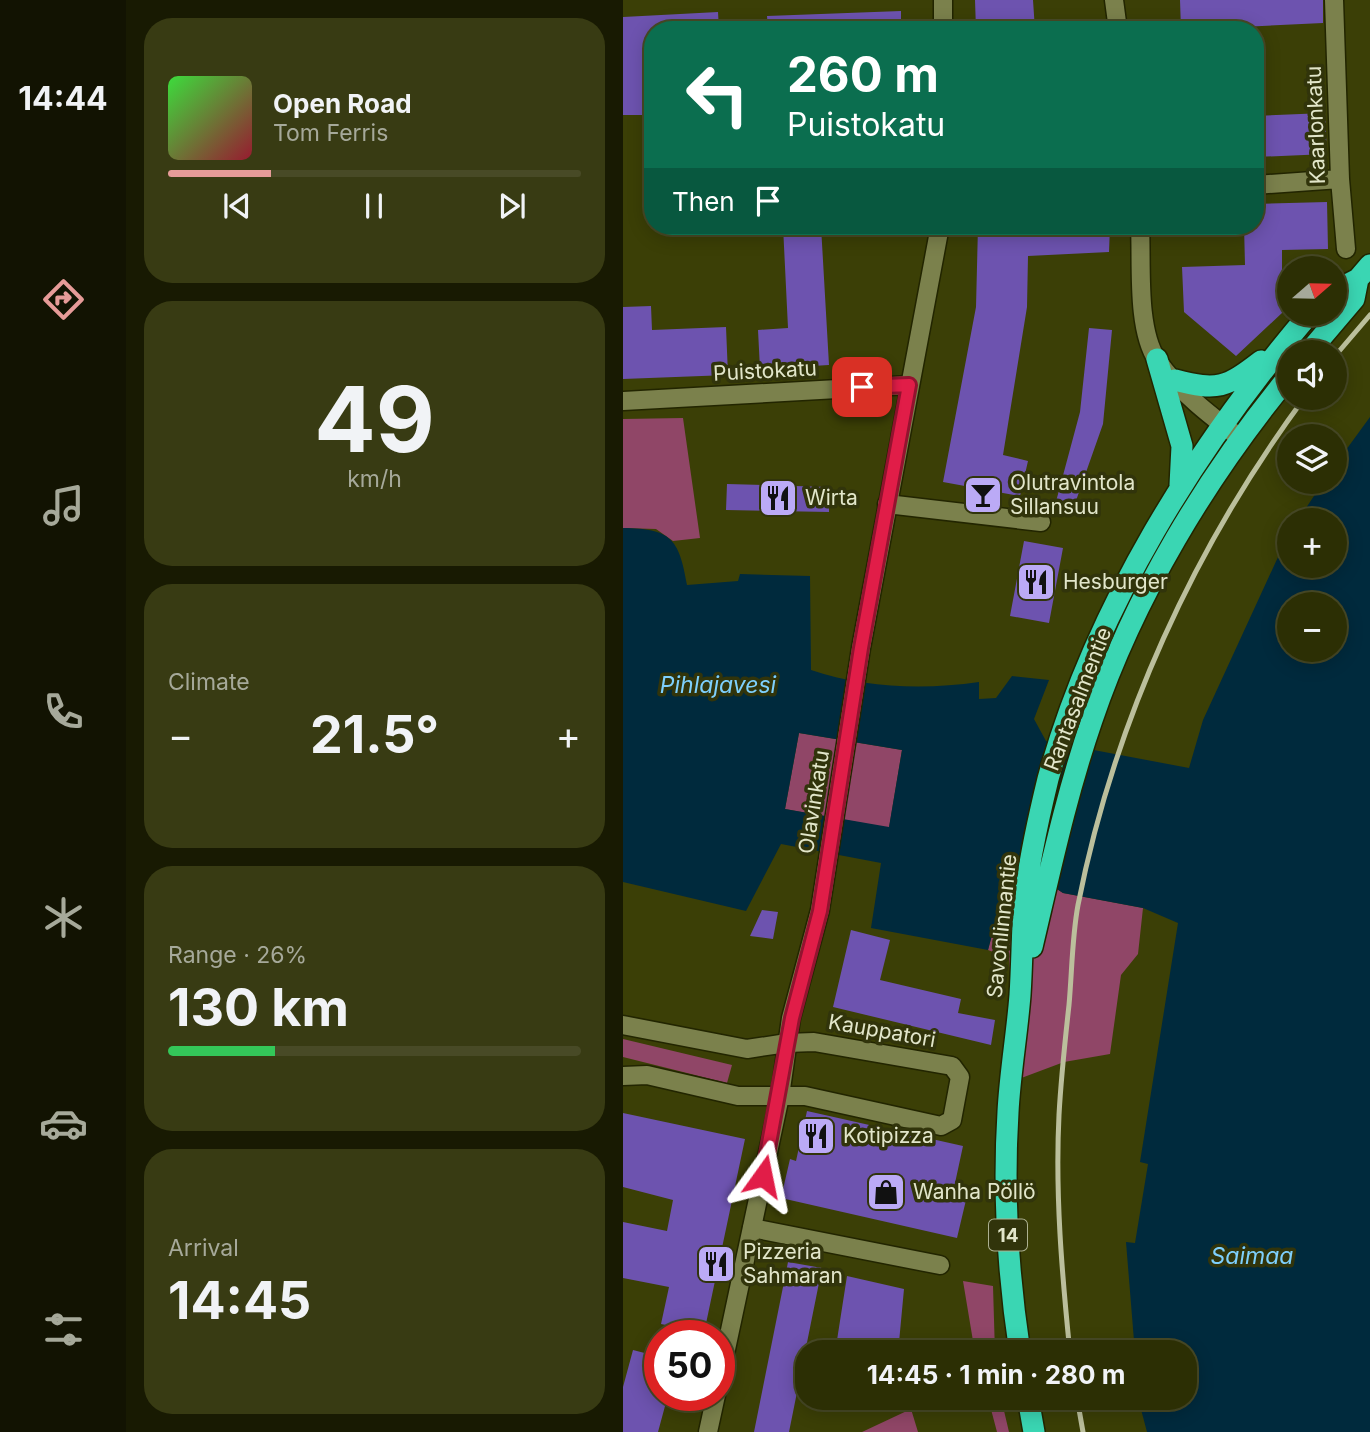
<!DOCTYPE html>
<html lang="en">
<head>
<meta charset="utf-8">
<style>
  body { margin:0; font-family:Inter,sans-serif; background:#383b13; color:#f1f3f6; height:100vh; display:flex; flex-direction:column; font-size:26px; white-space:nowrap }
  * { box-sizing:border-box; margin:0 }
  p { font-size:23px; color:#a6a99a }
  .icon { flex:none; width:38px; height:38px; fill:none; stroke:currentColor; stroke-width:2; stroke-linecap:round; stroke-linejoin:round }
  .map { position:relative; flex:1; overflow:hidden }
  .side { display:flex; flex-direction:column; gap:18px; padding:18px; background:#181a02; width:497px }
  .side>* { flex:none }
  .banner { position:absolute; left:21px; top:21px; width:620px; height:214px; border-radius:28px; box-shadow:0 4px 18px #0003,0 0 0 2px #484a26; background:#0b6e4f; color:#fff; overflow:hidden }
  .needle { width:46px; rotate:70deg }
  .buttons { position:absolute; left:654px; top:256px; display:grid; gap:14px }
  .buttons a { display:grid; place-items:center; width:70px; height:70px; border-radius:50%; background:#2c2f04; box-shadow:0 4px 18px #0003,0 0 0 2px #484a26; font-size:35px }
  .speed { position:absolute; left:21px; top:1320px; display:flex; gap:14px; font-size:35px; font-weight:700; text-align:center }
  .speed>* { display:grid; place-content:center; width:91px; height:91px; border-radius:50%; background:#2c2f04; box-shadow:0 4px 18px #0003,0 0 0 2px #484a26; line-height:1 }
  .speed .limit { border:10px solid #d22; background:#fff; color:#111 }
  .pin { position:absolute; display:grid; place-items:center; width:60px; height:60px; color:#fff; margin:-30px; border-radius:14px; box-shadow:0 4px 10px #0006 }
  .me { position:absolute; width:77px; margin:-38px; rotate:12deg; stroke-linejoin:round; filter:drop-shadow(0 0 5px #0008) }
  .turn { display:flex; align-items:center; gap:24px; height:147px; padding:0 28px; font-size:32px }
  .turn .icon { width:91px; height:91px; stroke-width:2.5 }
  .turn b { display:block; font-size:49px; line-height:60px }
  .then { display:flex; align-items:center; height:66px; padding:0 28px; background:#0003; gap:14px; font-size:26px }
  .big { font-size:52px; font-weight:700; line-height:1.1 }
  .side .card { flex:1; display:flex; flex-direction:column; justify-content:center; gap:10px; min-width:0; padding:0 24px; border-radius:28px; background:#383b13 }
  .side .dial { align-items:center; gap:0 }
  .dial b { font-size:91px; line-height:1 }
  .song { display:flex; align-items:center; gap:21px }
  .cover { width:84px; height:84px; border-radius:10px; background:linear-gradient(135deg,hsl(120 70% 55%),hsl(350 70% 35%)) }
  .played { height:7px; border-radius:4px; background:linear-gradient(90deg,#e69b98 25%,#484a26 25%) }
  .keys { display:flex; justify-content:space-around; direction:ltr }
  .heat { display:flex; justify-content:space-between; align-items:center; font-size:38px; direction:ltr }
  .charge { height:10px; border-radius:5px; background:linear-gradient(90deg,#34c759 26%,#484a26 0) }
  .trip { position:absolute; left:172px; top:1340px; width:402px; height:70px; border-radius:28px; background:#2c2f04; box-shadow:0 4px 18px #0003,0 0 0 2px #484a26; font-weight:700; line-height:70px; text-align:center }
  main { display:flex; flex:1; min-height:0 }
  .menu { display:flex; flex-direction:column; width:126px; justify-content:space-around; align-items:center; background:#121302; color:#a6a99a }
  .menu .icon { width:49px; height:49px }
  .menu .selected { color:#e69b98 }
  .menu b { font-size:32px; color:#f1f3f6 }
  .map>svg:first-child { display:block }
</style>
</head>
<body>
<main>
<nav class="menu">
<b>14:44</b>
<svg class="icon selected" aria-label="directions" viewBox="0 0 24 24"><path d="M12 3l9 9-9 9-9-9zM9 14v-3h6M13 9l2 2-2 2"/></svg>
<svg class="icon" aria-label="music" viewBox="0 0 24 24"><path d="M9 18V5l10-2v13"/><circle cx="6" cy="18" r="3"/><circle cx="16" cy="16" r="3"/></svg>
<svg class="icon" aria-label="phone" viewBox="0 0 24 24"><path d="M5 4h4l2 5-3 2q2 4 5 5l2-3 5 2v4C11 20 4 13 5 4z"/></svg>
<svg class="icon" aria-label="climate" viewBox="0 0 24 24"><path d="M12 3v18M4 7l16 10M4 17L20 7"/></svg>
<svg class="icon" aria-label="car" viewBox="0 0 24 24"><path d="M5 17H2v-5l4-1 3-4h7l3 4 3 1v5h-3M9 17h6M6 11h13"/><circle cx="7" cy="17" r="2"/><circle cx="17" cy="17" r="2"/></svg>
<svg class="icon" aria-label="filters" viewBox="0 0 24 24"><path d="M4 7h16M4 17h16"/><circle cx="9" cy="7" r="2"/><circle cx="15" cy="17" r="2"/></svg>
</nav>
<section class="side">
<div class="card">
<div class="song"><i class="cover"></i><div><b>Open Road</b><p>Tom Ferris</p></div></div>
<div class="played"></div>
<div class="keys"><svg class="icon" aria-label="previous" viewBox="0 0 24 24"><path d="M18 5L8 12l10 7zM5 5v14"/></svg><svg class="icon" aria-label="pause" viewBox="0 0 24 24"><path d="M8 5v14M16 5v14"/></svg><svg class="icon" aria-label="next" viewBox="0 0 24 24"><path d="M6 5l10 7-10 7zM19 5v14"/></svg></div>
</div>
<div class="card dial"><b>49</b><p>km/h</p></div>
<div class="card"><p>Climate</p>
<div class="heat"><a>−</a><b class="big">21.5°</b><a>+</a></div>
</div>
<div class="card"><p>Range · 26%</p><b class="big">130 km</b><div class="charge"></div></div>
<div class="card"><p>Arrival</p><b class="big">14:45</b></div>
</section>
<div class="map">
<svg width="747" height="1432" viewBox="0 0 747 1432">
  <rect width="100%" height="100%" fill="#3b3f06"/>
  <path fill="#904667" d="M60 418 77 538 50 541 33 529 0 528V419Z
    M176 733 279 750 266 828 162 809Z
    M389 859 440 893 520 908 515 954 498 975 487 1054 441 1062 393 1080 386 958 365 950Z
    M0 1039 109 1065 104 1083 0 1057Z
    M340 1281 370 1286 372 1353H352Z
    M365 1398H378L386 1432H374Z
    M288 1409 295 1432H239Z"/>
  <path fill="#002a3d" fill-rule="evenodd" d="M747 417V1432H524L515 1398H562V1353H512L503 1242 512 1243 525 1164 517 1162 555 923 520 908 440 893 389 860 365 950 248 928 258 863 158 844 123 911 0 882V528C47 529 56 537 64 585L115 581 117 574 187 576 188 670C241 688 301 690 356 682V699L373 698 389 676 426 680 411 719 423 741 566 768 580 720 667 531V565H712V520H675L701 481H712V465ZM667 604H712V649H667ZM176 733 279 750 266 827 162 809Z"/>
  <path fill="#6d53af" d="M352 0H410L412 30H353Z
    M557 0H700V23L558 30Z
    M278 11V30H145L144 16Z
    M95 12 96 30H30V62L26 63 28 115H0V17Z
    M702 113 704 154 632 157V116Z
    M704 202 705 249 659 250V313L613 356 561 312 559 267 622 265 621 226H632V204Z
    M160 226H198L206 365 137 369 135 330 165 328Z
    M355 226H487L486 252 405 256 404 307 380 455 405 461 397 496 320 482 353 307Z
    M28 306 29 330 103 327 105 375 0 379V307Z
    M466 328 489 330 480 424 449 512 431 509 457 412Z
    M104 484 206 487V512L103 510Z
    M401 541 440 548 426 623 387 616Z
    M139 910 155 912 150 939 127 936Z
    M228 930 267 940 257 980 338 999 335 1013 372 1020 368 1045 210 1007Z
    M184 1111 340 1146 329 1197 343 1200 334 1238 158 1198 167 1159 173 1161Z
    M0 1113 122 1139 81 1333 38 1324 46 1287 0 1278V1222L44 1231 50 1200 0 1187Z
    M165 1262 199 1268 166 1432H131Z
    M224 1276 281 1289 275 1353H212Z
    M10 1350 37 1357V1395H45L35 1432H0V1387Z"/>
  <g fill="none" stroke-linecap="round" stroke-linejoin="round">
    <defs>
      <path id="street" d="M491 0 495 30
        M711 0 717 179 723 249
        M632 185 717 179
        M517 226C519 263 513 328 534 360 555 391 588 416 617 438
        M0 401 286 385
        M264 504 418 522
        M157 1096H182L318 1126 329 1120 337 1077 329 1066 191 1042 164 1043
        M129 1228 317 1265"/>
      <path id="secondary" d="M320 0V30
        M0 1025 124 1049 164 1043
        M0 1076 24 1075 115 1096H157
        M96 1382 157 1096 168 1018 197 910 238 648 317 226
        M85 1432 93 1395"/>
      <path id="highway" d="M712 291 735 279 747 265
        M686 352 731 299 735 279
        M534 359 559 446 557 485
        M552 380C595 391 603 388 638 361
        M409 947C427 871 443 795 469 720 511 596 584 476 667 375
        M397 1353C385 1274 380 1192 385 1112 387 1073 394 1034 397 995 399 965 399 935 401 906 405 864 415 820 425 779 472 608 573 447 687 313
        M405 1398 411 1432"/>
    </defs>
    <use href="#street" stroke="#222500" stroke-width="21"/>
    <use href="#secondary" stroke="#222500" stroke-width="21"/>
    <use href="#highway" stroke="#222500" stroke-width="24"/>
    <use href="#street" stroke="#7b814c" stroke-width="18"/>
    <use href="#secondary" stroke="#7b814c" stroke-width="18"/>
    <use href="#highway" stroke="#3ad6b3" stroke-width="21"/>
    <path stroke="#bbbf9c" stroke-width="5" d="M712 356 747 315
      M447 1353C439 1274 432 1194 436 1115 438 1078 442 1041 446 1005 449 972 449 937 455 905 491 722 571 547 682 397
      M454 1398 460 1432"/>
  </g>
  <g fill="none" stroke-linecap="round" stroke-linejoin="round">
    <defs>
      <path id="route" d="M140 1176 169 1018 197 911 238 648 286 385 239 387"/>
    </defs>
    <use href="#route" stroke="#92132f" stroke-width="18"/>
    <use href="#route" stroke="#e11d48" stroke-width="12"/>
  </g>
  <defs>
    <symbol id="bar-square" viewBox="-11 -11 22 22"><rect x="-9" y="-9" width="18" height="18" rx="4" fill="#bbaaf6" stroke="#31340b"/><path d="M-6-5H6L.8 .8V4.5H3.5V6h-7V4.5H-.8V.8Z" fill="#111"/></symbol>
    <symbol id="restaurant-square" viewBox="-11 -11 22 22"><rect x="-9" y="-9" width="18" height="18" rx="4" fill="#bbaaf6" stroke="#31340b"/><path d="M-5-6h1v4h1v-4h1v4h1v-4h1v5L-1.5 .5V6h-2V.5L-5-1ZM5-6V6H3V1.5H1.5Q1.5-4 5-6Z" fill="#111"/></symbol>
    <symbol id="shop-square" viewBox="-11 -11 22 22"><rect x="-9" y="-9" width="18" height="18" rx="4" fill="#bbaaf6" stroke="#31340b"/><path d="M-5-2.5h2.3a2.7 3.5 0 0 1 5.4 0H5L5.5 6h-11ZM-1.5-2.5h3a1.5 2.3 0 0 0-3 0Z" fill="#111"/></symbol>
  </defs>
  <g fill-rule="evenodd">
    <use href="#bar-square" x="338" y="473" width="44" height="44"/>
    <use href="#restaurant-square" x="133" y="476" width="44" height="44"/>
    <use href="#restaurant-square" x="391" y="560" width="44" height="44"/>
    <use href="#restaurant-square" x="171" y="1114" width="44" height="44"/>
    <use href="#shop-square" x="241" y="1170" width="44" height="44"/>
    <use href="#restaurant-square" x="71" y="1242" width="44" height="44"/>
  </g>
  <g text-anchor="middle" stroke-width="7" stroke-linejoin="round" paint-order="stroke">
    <rect fill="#31340b" stroke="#adb191" stroke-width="2" x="366" y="1219.5" width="38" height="31" rx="5"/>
    <g font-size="19" font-weight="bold" fill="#e2e6ca">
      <text x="385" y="1242">14</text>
    </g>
    <g font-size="21" fill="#e2e6ca" stroke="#31340b">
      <text transform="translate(693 125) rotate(-92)" y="7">Kaarlonkatu</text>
      <text transform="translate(142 371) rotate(-3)" y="7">Puistokatu</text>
      <text transform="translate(455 699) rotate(-69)" y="7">Rantasalmentie</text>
      <text transform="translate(191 802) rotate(-81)" y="7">Olavinkatu</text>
      <text transform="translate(379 926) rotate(-84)" y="7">Savonlinnantie</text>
      <text transform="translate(259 1031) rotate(10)" y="7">Kauppatori</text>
    </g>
    <g font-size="21" fill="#e2e6ca" stroke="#31340b" text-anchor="start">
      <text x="387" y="490">Olutravintola<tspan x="387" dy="24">Sillansuu</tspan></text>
      <text x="182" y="505">Wirta</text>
      <text x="440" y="589">Hesburger</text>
      <text x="220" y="1143">Kotipizza</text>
      <text x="290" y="1199">Wanha Pöllö</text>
      <text x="120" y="1259">Pizzeria<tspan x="120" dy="24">Sahmaran</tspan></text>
    </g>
    <g font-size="23" font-style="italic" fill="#7ed0fd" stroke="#31340b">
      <text x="95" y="693">Pihlajavesi</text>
      <text x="629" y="1264">Saimaa</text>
    </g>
  </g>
</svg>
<div class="buttons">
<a><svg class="needle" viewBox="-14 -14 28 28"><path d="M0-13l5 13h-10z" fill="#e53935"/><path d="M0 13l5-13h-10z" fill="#a6a99a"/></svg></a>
<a><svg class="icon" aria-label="sound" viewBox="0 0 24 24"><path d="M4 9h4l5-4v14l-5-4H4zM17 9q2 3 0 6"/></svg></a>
<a><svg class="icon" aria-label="layers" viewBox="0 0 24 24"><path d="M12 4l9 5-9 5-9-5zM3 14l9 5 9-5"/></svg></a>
<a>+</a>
<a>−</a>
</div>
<div class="speed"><div class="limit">50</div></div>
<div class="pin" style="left:239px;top:387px;background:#d93025"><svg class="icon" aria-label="arrive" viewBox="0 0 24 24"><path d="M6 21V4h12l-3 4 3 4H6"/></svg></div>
<svg class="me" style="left:140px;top:1176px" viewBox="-20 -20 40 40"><path d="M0-17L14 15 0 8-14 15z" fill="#e11d48" stroke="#fff" stroke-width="4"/></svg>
<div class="trip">14:45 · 1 min · 280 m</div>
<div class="banner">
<div class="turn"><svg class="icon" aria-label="left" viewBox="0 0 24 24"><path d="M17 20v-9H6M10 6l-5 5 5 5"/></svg><div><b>260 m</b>Puistokatu</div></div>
<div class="then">Then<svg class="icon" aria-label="arrive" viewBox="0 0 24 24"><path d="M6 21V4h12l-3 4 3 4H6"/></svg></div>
</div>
</div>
</main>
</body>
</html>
